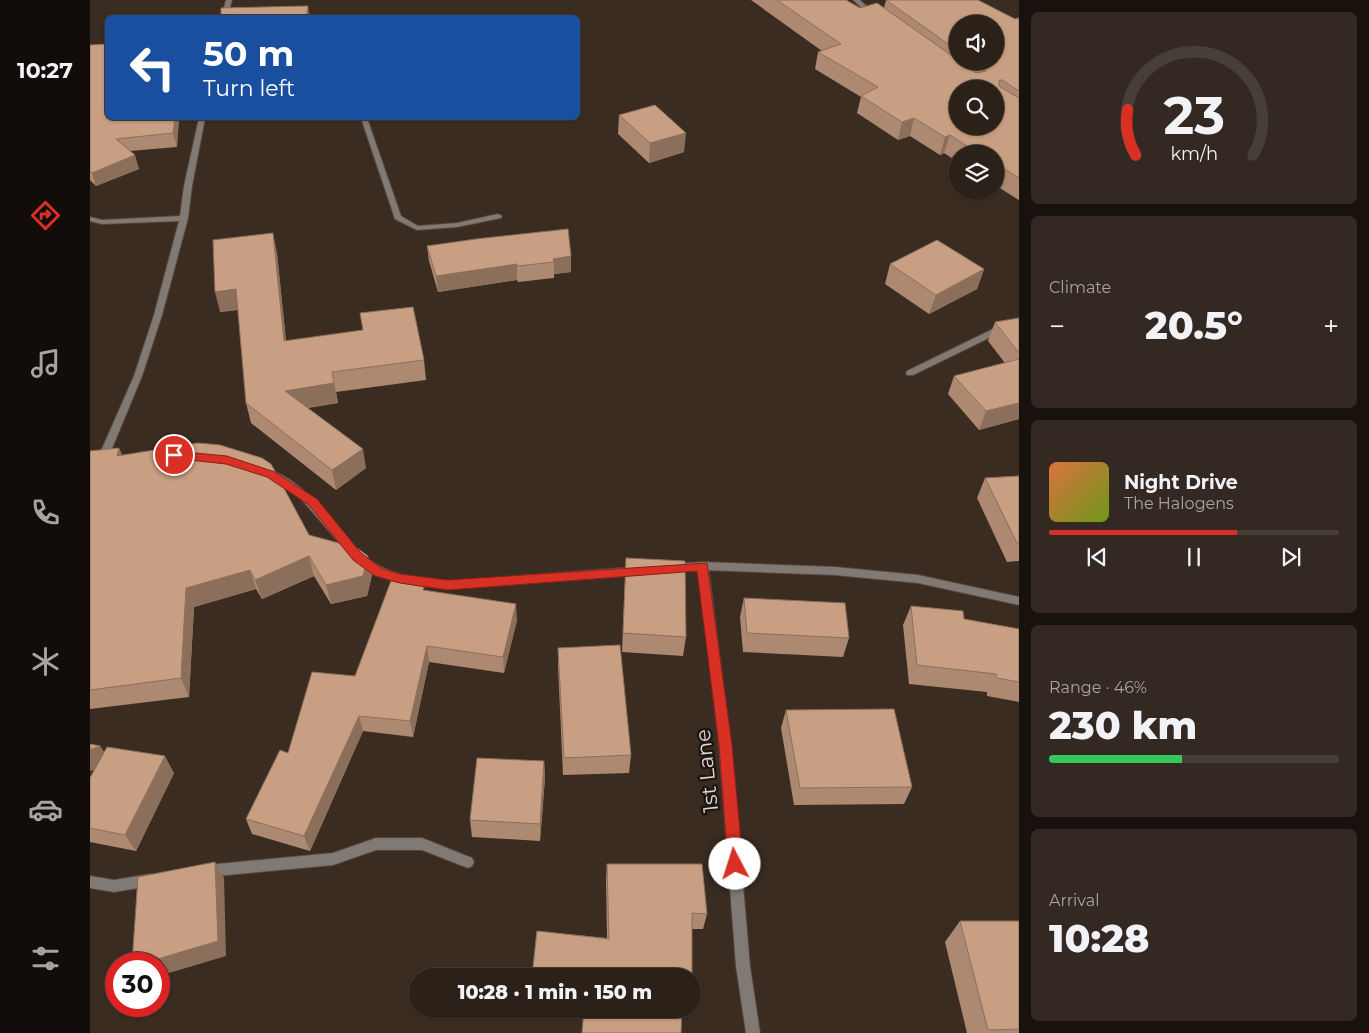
<!DOCTYPE html>
<html lang="en">
<head>
<meta charset="utf-8">
<style>
  body { margin:0; font-family:Montserrat,sans-serif; background:#342922; color:#f1f3f6; height:100vh; display:flex; flex-direction:column; font-size:19px; white-space:nowrap }
  * { box-sizing:border-box; margin:0 }
  p { font-size:16px; color:#a6a3a2 }
  .icon { flex:none; width:28px; height:28px; fill:none; stroke:currentColor; stroke-width:2; stroke-linecap:round; stroke-linejoin:round }
  .map { position:relative; flex:1; overflow:hidden }
  .panel { display:flex; flex-direction:column; gap:12px; padding:12px; background:#18120e; width:350px }
  .panel>* { flex:none }
  .hud { position:absolute; left:15px; top:15px; width:475px; height:105px; border-radius:8px; box-shadow:0 1px 4px #0004,0 0 0 1px #483e38; background:#1a4fa0; color:#fff; overflow:hidden }
  .controls { position:absolute; left:859px; top:15px; display:grid; gap:10px }
  .controls a { display:grid; place-items:center; width:55px; height:55px; border-radius:50%; background:#2c2119; box-shadow:0 1px 4px #0004,0 0 0 1px #483e38; font-size:25px }
  .speed { position:absolute; left:15px; top:952px; display:flex; gap:10px; font-size:25px; font-weight:700; text-align:center }
  .speed>* { display:grid; place-content:center; width:65px; height:65px; border-radius:50%; background:#2c2119; box-shadow:0 1px 4px #0004,0 0 0 1px #483e38; line-height:1 }
  .speed .limit { border:8px solid #d22; background:#fff; color:#111 }
  .pin { position:absolute; display:grid; place-items:center; width:42px; height:42px; color:#fff; margin:-21px; border:2px solid #fff; border-radius:50%; box-shadow:0 1px 5px #0007 }
  .me { position:absolute; width:55px; margin:-28px; rotate:355deg; stroke-linejoin:round; filter:drop-shadow(0 0 4px #0008) }
  .turn { display:flex; align-items:center; gap:18px; height:105px; padding:0 15px; font-size:22px }
  .turn .icon { width:65px; height:65px; stroke-width:2.5 }
  .turn b { display:block; font-size:35px; line-height:42px }
  .big { font-size:38px; font-weight:800; line-height:1.1 }
  .panel .tile { flex:1; display:flex; flex-direction:column; justify-content:center; gap:8px; min-width:0; padding:0 18px; border-radius:8px; background:#342922 }
  .panel .dial { align-items:center; gap:0 }
  .dial svg { height:130px; overflow:visible; fill:none; stroke:#483e38; stroke-width:7; stroke-linecap:round; text-anchor:middle }
  .dial text { fill:#f1f3f6; stroke:none }
  .song { display:flex; align-items:center; gap:15px }
  .cover { width:60px; height:60px; border-radius:8px; background:linear-gradient(135deg,hsl(20 70% 55%),hsl(80 70% 35%)) }
  .played { height:5px; border-radius:2px; background:linear-gradient(90deg,#d93025 65%,#483e38 65%) }
  .keys { display:flex; justify-content:space-around; direction:ltr }
  .heat { display:flex; justify-content:space-between; align-items:center; font-size:28px; direction:ltr }
  .charge { height:8px; border-radius:4px; background:linear-gradient(90deg,#34c759 46%,#483e38 0) }
  .trip { position:absolute; left:319px; top:968px; width:292px; height:50px; border-radius:25px; background:#2c2119; box-shadow:0 1px 4px #0004,0 0 0 1px #483e38; font-weight:800; line-height:50px; text-align:center }
  main { display:flex; flex:1; min-height:0 }
  .tab-bar { display:flex; flex-direction:column; width:90px; justify-content:space-around; align-items:center; background:#120d0a; color:#a6a3a2 }
  .tab-bar .icon { width:35px; height:35px }
  .tab-bar .current { color:#d93025 }
  .tab-bar b { font-size:22px; color:#f1f3f6 }
  .map>svg:first-child { display:block }
</style>
</head>
<body>
<main>
<nav class="tab-bar">
<b>10:27</b>
<svg class="icon current" aria-label="directions" viewBox="0 0 24 24"><path d="M12 3l9 9-9 9-9-9zM9 14v-3h6M13 9l2 2-2 2"/></svg>
<svg class="icon" aria-label="music" viewBox="0 0 24 24"><path d="M9 18V5l10-2v13"/><circle cx="6" cy="18" r="3"/><circle cx="16" cy="16" r="3"/></svg>
<svg class="icon" aria-label="phone" viewBox="0 0 24 24"><path d="M5 4h4l2 5-3 2q2 4 5 5l2-3 5 2v4C11 20 4 13 5 4z"/></svg>
<svg class="icon" aria-label="climate" viewBox="0 0 24 24"><path d="M12 3v18M4 7l16 10M4 17L20 7"/></svg>
<svg class="icon" aria-label="car" viewBox="0 0 24 24"><path d="M5 17H2v-5l4-1 3-4h7l3 4 3 1v5h-3M9 17h6M6 11h13"/><circle cx="7" cy="17" r="2"/><circle cx="17" cy="17" r="2"/></svg>
<svg class="icon" aria-label="filters" viewBox="0 0 24 24"><path d="M4 7h16M4 17h16"/><circle cx="9" cy="7" r="2"/><circle cx="15" cy="17" r="2"/></svg>
</nav>
<div class="map">
<svg width="929" height="1033" viewBox="0 0 929 1033">
  <rect width="100%" height="100%" fill="#3b2c21"/>
  <g fill="none" stroke-linecap="round" stroke-linejoin="round">
    <defs>
      <path id="minor" d="M136 0H142L137 18H131Z
        M763 0H770L786 15V17H782Z
        M109 118H115L102 186 98 218 72 315 52 376 18 458 13 461 8 458 44 376 64 315 89 221 12 224 0 221V217L12 220 90 216 94 186Z
        M271 118H277L311 216 328 226 367 223 408 214 412 216 411 218 367 227 327 230 305 219Z
        M929 321V327L909 333 823 375H817L816 373 817 371 903 329Z
        M613 562 617 563 618 566 641 745 660 966 670 1033H656L646 966 629 745 608 566 609 563Z
        M286 838H332L382 858 384 862 382 866 378 868 332 850H286L243 865 117 877 112 875 111 871 112 867 117 865 243 853Z
        M61 874 66 876 67 880 66 884 61 886 24 892 0 888V876L24 880Z"/>
      <path id="tertiary" d="M177 469C222 483 238 526 271 554 318 593 388 579 443 575 478 572 514 569 549 567L553 568 554 571 553 574 549 575 373 588 327 586 305 582 282 572 264 560 213 501 202 491 189 482 174 475 172 473Z
        M613 562 745 567 828 575 929 597V605L828 583 745 575 613 570 583 572 579 571 578 568 579 565 583 564Z"/>
    </defs>
    <use href="#minor" stroke="#56473d" stroke-width="2"/>
    <use href="#tertiary" stroke="#56473d" stroke-width="2"/>
    <use href="#minor" fill="#817973" fill-rule="evenodd"/>
    <use href="#tertiary" fill="#817973" fill-rule="evenodd"/>
  </g>
  <path fill="#ac8970" fill-rule="evenodd" d="M661 0H756L770 8H794L796 0 925 19 929 18V200L905 185V154H868V162L854 153 850 155 820 136 808 140 767 113 771 97 725 69 728 52 732 51ZM868 24 905 61H868Z
    M0 45 18 118H89L87 147 40 151 49 169 6 186 0 180Z
    M529 115 594 152 559 163 528 134Z
    M141 118H199L142 120Z
    M478 229 481 272 464 274V278L428 282 427 280 348 292 339 261 337 246Z
    M187 253 196 341 334 360 336 380 246 392 248 403 218 408 276 468 246 490 161 423 156 403 148 310 130 312Z
    M800 264 894 269 887 289 839 314 795 284Z
    M929 318V419L889 430 858 394 864 376 915 363 898 341 905 322Z
    M29 448 32 455 219 535 278 556 282 575 277 596 241 604 224 576 172 599 166 589 104 607 99 697 0 709V451Z
    M929 476V561L917 562 887 498 895 478Z
    M536 558 596 637 593 656 532 652Z
    M335 590 427 620 414 673 339 662 323 737 273 731 220 851 162 834 156 819 198 753 265 676Z
    M654 598 759 638 753 657 653 652 650 617Z
    M821 606 874 619 929 629V702L897 696V692L819 684 813 625Z
    M468 648 541 755 539 773 473 775 468 666Z
    M696 710 822 787 814 804 704 805 691 728Z
    M0 744 10 746 14 752 84 773 46 851 0 842V778L4 769 0 771Z
    M454 761 455 778 450 841 382 837 380 820Z
    M517 864 617 914 613 929H602V976H442L447 931 517 938 516 880Z
    M870 921H929V1033H877L855 942Z"/>
  <path fill="#8c6f5b" d="M218 6 220 18H216Z
    M85 118H89L87 147 83 133Z
    M824 118 820 136 808 140 812 122Z
    M596 133 594 152 559 163 560 143Z
    M860 135 854 153 850 155 855 137Z
    M45 155 49 169 6 186 2 173Z
    M183 233 187 253 198 361 194 341Z
    M481 256V272L464 274V262L463 259Z
    M427 264V280L348 292 346 276Z
    M894 269 887 289 839 314 846 295Z
    M146 289 151 309 130 312 125 292Z
    M242 372 248 403 200 410 195 391Z
    M929 403V419L889 430 896 411Z
    M29 448 37 468 27 456Z
    M273 449 276 468 246 490 242 470Z
    M219 556 224 576 172 599 165 580Z
    M278 556 282 575 277 596 241 604 236 585Z
    M160 570 166 589 104 607 99 697 91 678 96 588Z
    M426 604 427 620 414 673 413 657Z
    M337 646 339 662 323 737 320 721Z
    M269 716 273 731 220 851 214 836Z
    M10 746 21 764 0 771V750Z
    M75 756 84 773 46 851 35 835Z
    M454 761 455 778 450 841V824Z
    M125 862 134 878 136 956 69 976V964H51Z"/>
  <path fill="#c89f82" stroke="#8c6f5b" fill-rule="evenodd" d="M687 0H756L770 8 787 3 868 60V61H869L886 73 896 71 882 61H905V24H868V51L796 0H888L925 19 929 18V91L912 80H909V86L929 98V178L905 163V154H889L860 135 855 137 824 118 812 122 771 96 788 87 728 52 751 44ZM868 89H905V126H868Z
    M218 6 216 18H131V8Z
    M18 44V118H85L83 133 26 139 45 155 2 173 0 171V45Z
    M565 105 596 133 560 143 529 115Z
    M478 229 481 256 463 259 464 262 428 266 427 264 346 276 337 246 386 239Z
    M183 233 194 341 273 330 270 313 323 307 334 360 242 372 244 383 195 391 273 449 242 470 156 403 146 289 125 292 123 240Z
    M847 240 894 269 846 295 800 264Z
    M929 318V353L905 322Z
    M929 359V403L896 411 864 376Z
    M108 443 130 445 172 458 181 464 219 535 267 548 278 556 273 576 236 585 219 556 165 580 160 570 96 588 91 678 0 690V451L29 448 27 456Z
    M929 476V542L927 543 895 478Z
    M536 558 595 561 596 637 533 633Z
    M301 581 334 587 333 590 426 604 413 657 337 646 320 721 269 716 214 836 156 819 190 750 198 753 222 672 265 676Z
    M654 598 755 603 759 638 657 633Z
    M821 606 873 611 874 619 929 629V682L907 678 906 674 827 665Z
    M530 645 541 755 474 758 468 648Z
    M804 709 822 787 710 788 696 710Z
    M0 744 10 746 0 750Z
    M17 747 75 756 35 835 0 828V778Z
    M387 758 454 761 450 824 380 820Z
    M125 862 128 941 51 964H42L48 877Z
    M517 864H612L617 914 602 913V976H442L447 931 519 939Z
    M870 921H929V1029L898 1030Z
    M494 1009H592L591 1033H492Z"/>
  <path fill="#d93025" stroke="#8d1f18" d="M84 451 137 456 185 472 227 499 271 553 293 569 310 574 358 580 617 563 642 745 653 864 650 869 645 871 640 869 638 864 629 745 607 571 358 590 310 583 285 576 263 560 219 505 177 477 136 464 81 458 79 455Z"/>
  <g text-anchor="middle" stroke-width="5" stroke-linejoin="round" paint-order="stroke">
    <g font-size="21" fill="#e1d7d0" stroke="#1d1611">
      <text transform="translate(617 771) rotate(-96)" y="7">1st Lane</text>
    </g>
  </g>
</svg>
<div class="controls">
<a><svg class="icon" aria-label="sound" viewBox="0 0 24 24"><path d="M4 9h4l5-4v14l-5-4H4zM17 9q2 3 0 6"/></svg></a>
<a><svg class="icon" aria-label="search" viewBox="0 0 24 24"><circle cx="10" cy="10" r="6"/><path d="M15 15l6 6"/></svg></a>
<a><svg class="icon" aria-label="layers" viewBox="0 0 24 24"><path d="M12 4l9 5-9 5-9-5zM3 14l9 5 9-5"/></svg></a>
</div>
<div class="speed"><div class="limit">30</div></div>
<div class="pin" style="left:84px;top:455px;background:#d93025"><svg class="icon" aria-label="arrive" viewBox="0 0 24 24"><path d="M6 21V4h12l-3 4 3 4H6"/></svg></div>
<svg class="me" style="left:645px;top:864px" viewBox="-20 -20 40 40"><circle r="19" fill="#fff"/><path d="M0-13L10 11 0 6-10 11z" fill="#d93025"/></svg>
<div class="trip">10:28 · 1 min · 150 m</div>
<div class="hud">
<div class="turn"><svg class="icon" aria-label="left" viewBox="0 0 24 24"><path d="M17 20v-9H6M10 6l-5 5 5 5"/></svg><div><b>50 m</b>Turn left</div></div>
</div>
</div>
<section class="panel">
<div class="tile dial"><svg viewBox="0 0 100 80">
<path d="M14 69A42 42 0 1 1 86 69"/>
<path d="M14 69A42 42 0 0 1 9 41" stroke="#d93025"/>
<text x="50" y="56" font-size="32" font-weight="700">23</text>
<text x="50" y="72" font-size="11">km/h</text>
</svg></div>
<div class="tile"><p>Climate</p>
<div class="heat"><a>−</a><b class="big">20.5°</b><a>+</a></div>
</div>
<div class="tile">
<div class="song"><i class="cover"></i><div><b>Night Drive</b><p>The Halogens</p></div></div>
<div class="played"></div>
<div class="keys"><svg class="icon" aria-label="previous" viewBox="0 0 24 24"><path d="M18 5L8 12l10 7zM5 5v14"/></svg><svg class="icon" aria-label="pause" viewBox="0 0 24 24"><path d="M8 5v14M16 5v14"/></svg><svg class="icon" aria-label="next" viewBox="0 0 24 24"><path d="M6 5l10 7-10 7zM19 5v14"/></svg></div>
</div>
<div class="tile"><p>Range · 46%</p><b class="big">230 km</b><div class="charge"></div></div>
<div class="tile"><p>Arrival</p><b class="big">10:28</b></div>
</section>
</main>
</body>
</html>
